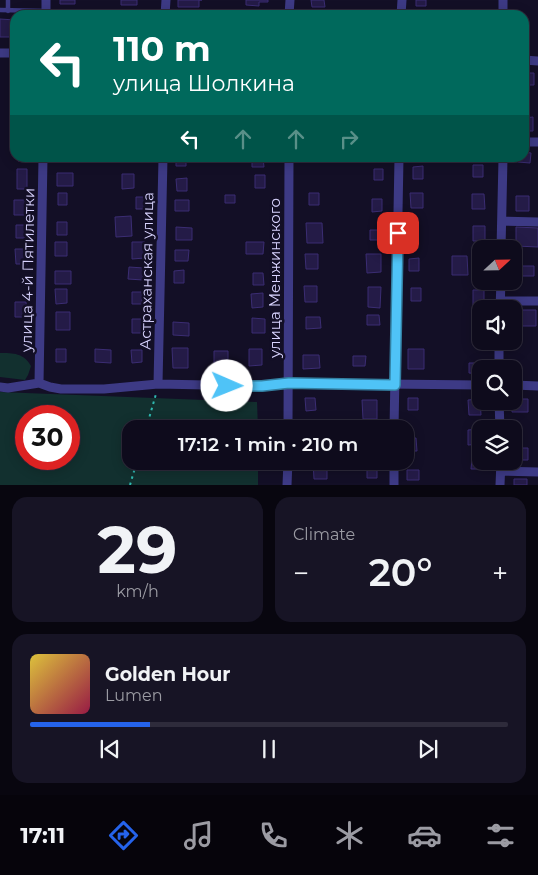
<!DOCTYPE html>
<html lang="en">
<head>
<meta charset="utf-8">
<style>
  body { margin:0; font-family:Montserrat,sans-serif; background:#171425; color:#f1f3f6; height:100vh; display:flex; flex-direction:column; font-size:19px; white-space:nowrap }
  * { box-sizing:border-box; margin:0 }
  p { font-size:16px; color:#9b9ba3 }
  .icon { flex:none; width:28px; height:28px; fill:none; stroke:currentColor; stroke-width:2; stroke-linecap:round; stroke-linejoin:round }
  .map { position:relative; height:485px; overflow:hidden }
  .side { display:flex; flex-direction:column; gap:12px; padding:12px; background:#08060f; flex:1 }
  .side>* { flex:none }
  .hud { position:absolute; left:10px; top:10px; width:519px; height:152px; border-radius:15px; box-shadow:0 2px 12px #0003,0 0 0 1px #2e2b3b; background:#00695c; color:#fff; overflow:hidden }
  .needle { width:32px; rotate:68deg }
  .tools { position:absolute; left:472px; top:240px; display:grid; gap:10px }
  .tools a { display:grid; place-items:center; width:50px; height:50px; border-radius:10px; background:#0e0b1c; box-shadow:0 2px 12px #0003,0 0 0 1px #2e2b3b; font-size:25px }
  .speed { position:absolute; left:15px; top:405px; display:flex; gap:10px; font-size:25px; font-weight:700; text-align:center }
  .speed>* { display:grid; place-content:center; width:65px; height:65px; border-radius:50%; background:#0e0b1c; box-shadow:0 2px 12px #0003,0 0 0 1px #2e2b3b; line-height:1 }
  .speed .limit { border:8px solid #d22; background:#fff; color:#111 }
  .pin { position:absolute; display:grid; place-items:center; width:42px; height:42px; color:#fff; margin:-21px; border-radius:10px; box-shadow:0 2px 8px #0006 }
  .me { position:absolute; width:55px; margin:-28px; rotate:91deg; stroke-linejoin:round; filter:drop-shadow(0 0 4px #0008) }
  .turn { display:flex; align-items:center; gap:18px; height:105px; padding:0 20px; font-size:22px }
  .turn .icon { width:65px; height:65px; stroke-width:2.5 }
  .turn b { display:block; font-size:35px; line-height:42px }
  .lanes { display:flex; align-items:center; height:48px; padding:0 20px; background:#0003; justify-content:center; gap:25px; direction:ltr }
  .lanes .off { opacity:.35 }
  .big { font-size:38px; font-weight:600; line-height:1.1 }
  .side .widget { flex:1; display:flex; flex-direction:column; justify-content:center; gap:8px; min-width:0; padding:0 18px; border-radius:15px; background:#171425 }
  .side .dial { align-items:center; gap:0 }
  .dial b { font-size:65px; line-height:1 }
  .song { display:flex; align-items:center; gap:15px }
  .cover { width:60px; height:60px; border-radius:8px; background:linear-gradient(135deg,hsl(50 70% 55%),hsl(340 70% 35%)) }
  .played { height:5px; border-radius:2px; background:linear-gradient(90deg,#2563eb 25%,#2e2b3b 25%) }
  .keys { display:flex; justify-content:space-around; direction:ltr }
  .heat { display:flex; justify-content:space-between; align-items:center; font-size:28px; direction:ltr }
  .side .tiles { flex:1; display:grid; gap:12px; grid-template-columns:1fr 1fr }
  .widget:last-child { grid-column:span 2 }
  .trip { position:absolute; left:122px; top:420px; width:292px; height:50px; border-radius:15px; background:#0e0b1c; box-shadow:0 2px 12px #0003,0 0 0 1px #2e2b3b; font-weight:600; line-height:50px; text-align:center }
  .dock { display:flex; height:80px; justify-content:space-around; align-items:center; background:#06040b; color:#9b9ba3 }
  .dock .icon { width:35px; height:35px }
  .dock .current { color:#2563eb }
  .dock b { font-size:22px; color:#f1f3f6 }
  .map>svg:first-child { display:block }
</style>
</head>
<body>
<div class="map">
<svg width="538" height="485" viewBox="0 0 538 485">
  <rect width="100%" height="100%" fill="#130f26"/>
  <path fill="#12302f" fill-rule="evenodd" d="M0 353C13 353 24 353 31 366L28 375 25 380 0 377Z
    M0 392 257 402 258 429H131V461H258V485H0ZM26 416H69V459H26Z"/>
  <path fill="#241b47" stroke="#3b2d73" d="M60 0H75V4H60Z
    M121 0H137V5H121Z
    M178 0H202H199V7H178Z
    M246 0H268V2H259V6L246 5Z
    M311 0H324L325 7H312Z
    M416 0H426V6H416Z
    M60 12 76 13V15H60Z
    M0 19 15 20V37H0Z
    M524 35H529V47H524Z
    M524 73H534V85H524Z
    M533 117V131H524V118Z
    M524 152 531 153 530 163 518 162V158H524Z
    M18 158H28V161H18Z
    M58 158H76V162H58Z
    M176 158H186V166H176Z
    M252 158H263L264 167H252Z
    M473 165H483V177H473Z
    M423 166V179H413V167Z
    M17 169H27V189H17Z
    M374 169H383V180H374Z
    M57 173H73V186H57Z
    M122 174H134V188L122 189Z
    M255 175H265V188H255Z
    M187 178V191H177L176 179Z
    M58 193H67V205H58Z
    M309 193H319V205H309Z
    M410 193H423V208H411Z
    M472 194H484L485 209H472Z
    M225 195H235V203H225Z
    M516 196H529V211H516Z
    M136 197H146V209H136Z
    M372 199H382V211L372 212Z
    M14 200H27V215H14Z
    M175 200H189V211H175Z
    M131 216 132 236 116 237 115 217Z
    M57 222H67V235H57Z
    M306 223H322L323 243H307Z
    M16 225H26L27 238H16Z
    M473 226H485V241H473Z
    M176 227 192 228V240H176Z
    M516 227 538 228V247L516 246Z
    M370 230H382V240H370Z
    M55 242H67V256H55Z
    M132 242H145V258L132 259Z
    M246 242H264L263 254H246Z
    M15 249H28V264H16Z
    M175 250H189L188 261H175Z
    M305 254H318V269H306Z
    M366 254H381V272L367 273Z
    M452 256H467L468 275H452Z
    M419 258V271H409V259Z
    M522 266H534V276H522Z
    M129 267 144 268 143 280 128 279Z
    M184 270V283H174V271Z
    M55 271H71V284H55Z
    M253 273H263L264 285H253Z
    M304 286H317V302H305Z
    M368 287H381L380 308 368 307Z
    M411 288H421V301H411Z
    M55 289H67V303L56 304Z
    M473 290H484V305H473Z
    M132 292H142V304H132Z
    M263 293V307L252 308 251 294Z
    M15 302H26L27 317H15Z
    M515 310H536V326H516Z
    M56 312H70V330H56Z
    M481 314V330H472V315Z
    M367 315H379L380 325H367Z
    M306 317H320L321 328 306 329Z
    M252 318 265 319V333H252Z
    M132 319H143V333H132Z
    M173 322 189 323V336L173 335Z
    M172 348H188V368H173Z
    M56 349H66V362H56Z
    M95 349 111 350V363L95 362Z
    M249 349H262V365L249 366Z
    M408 349H424V369H408Z
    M131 350H142V362L132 363Z
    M214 351H228V363H214Z
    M303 355H319L320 368 303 369Z
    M353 356H366L365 366H353Z
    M469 363H481V374L469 373Z
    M305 398H315L316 410 306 411Z
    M408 398H418V410H408Z
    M480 399 481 415H469L468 400Z
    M514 399H528V412H512V401H514Z
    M362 400H377V419H363Z
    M480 429V444L468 445V430Z
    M406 438H416L417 451H406Z
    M514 448H528V460H514Z
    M472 459H481V461H484V469H471Z
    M313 462H327V479H314Z
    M367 465H377V478H367Z
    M407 470H419V480H407Z
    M514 479H527V485H514Z"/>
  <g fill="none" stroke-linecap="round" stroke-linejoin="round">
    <path stroke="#2fb8b0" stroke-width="2" stroke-dasharray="2.5 4" stroke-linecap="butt" d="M146 429 156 394
      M130 485 137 461"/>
    <path stroke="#3d3a85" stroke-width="4.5" d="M8 0V11
      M0 10 46 11"/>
    <path stroke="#3d3a85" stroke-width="9" d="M46 15V0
      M165 15 166 0
      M289 15 290 0
      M401 15 402 0
      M503 15V0
      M0 53H15
      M524 60 538 61
      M524 142H538
      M502 221 538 222
      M501 249 503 158
      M500 301H538
      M500 309 501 281
      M499 369V341
      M39 383 43 158
      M158 384 163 158
      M514 385 538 386
      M0 387 8 388 39 383 50 387 61 389H104L158 384 262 386 289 383 481 385
      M499 401 500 429
      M288 429 289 158
      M394 429 399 158
      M501 471 538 472
      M287 485 288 461
      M394 485V461
      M500 485 501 461"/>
  </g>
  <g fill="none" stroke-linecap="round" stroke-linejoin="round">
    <defs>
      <path id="route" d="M227 386H262L289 383 395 385 398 233"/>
    </defs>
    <use href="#route" stroke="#337fa1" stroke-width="12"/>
    <use href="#route" stroke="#4fc3f7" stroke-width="9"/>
  </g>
  <g text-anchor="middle" stroke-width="5" stroke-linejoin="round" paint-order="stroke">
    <g font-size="15" fill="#d9d4ff" stroke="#130f26">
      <text transform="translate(28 270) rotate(-89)" y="5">улица 4-й Пятилетки</text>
      <text transform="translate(147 271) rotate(-89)" y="5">Астраханская улица</text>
      <text transform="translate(275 278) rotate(-90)" y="5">улица Менжинского</text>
    </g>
  </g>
</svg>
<div class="tools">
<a><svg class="needle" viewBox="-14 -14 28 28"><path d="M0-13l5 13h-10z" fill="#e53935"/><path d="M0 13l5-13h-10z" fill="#9b9ba3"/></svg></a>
<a><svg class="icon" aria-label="sound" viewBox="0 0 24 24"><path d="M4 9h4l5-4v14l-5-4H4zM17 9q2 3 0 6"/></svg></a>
<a><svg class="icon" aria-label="search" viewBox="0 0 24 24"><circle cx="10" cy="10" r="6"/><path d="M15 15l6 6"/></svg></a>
<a><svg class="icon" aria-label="layers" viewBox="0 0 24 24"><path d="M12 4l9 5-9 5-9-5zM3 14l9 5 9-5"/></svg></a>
</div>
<div class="speed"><div class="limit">30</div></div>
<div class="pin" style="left:398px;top:233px;background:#d93025"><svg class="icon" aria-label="arrive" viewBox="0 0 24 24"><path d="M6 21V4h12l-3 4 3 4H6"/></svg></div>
<svg class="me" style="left:227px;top:386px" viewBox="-20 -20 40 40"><circle r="19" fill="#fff"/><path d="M0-13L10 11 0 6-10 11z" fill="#4fc3f7"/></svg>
<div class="trip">17:12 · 1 min · 210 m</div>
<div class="hud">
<div class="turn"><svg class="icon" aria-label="left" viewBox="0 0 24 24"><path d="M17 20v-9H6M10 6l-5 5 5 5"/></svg><div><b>110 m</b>улица Шолкина</div></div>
<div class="lanes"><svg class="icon" aria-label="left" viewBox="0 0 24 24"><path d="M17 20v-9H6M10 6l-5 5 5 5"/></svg><svg class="icon off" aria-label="ahead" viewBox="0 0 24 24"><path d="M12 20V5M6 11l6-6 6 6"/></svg><svg class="icon off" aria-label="ahead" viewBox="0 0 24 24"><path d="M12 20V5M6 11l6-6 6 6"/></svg><svg class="icon off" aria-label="right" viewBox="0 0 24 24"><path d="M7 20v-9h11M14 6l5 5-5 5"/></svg></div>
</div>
</div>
<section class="side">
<div class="tiles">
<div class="widget dial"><b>29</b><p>km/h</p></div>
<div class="widget"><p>Climate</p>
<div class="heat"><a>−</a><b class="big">20°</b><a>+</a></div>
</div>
<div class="widget">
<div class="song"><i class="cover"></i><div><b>Golden Hour</b><p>Lumen</p></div></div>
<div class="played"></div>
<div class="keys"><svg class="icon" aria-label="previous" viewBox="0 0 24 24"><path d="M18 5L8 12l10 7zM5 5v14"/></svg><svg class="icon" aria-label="pause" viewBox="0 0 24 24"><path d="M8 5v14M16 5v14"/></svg><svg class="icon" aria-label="next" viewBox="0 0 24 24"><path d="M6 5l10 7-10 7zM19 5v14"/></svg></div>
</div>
</div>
</section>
<nav class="dock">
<b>17:11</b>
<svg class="icon current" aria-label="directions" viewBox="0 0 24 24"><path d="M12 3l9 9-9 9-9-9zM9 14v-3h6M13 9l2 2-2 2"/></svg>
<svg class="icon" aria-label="music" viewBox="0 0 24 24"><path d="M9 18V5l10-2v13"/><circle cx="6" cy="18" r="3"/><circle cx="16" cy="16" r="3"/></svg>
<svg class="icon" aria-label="phone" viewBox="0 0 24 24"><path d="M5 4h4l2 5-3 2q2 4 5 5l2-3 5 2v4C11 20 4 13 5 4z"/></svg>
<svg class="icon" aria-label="climate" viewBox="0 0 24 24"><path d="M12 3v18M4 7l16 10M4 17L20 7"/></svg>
<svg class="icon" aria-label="car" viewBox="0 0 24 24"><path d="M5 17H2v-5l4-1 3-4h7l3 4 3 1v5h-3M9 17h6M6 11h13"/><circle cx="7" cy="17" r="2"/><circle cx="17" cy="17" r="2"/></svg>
<svg class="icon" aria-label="filters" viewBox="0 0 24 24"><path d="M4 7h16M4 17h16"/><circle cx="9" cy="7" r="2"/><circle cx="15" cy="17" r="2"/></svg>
</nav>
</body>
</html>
